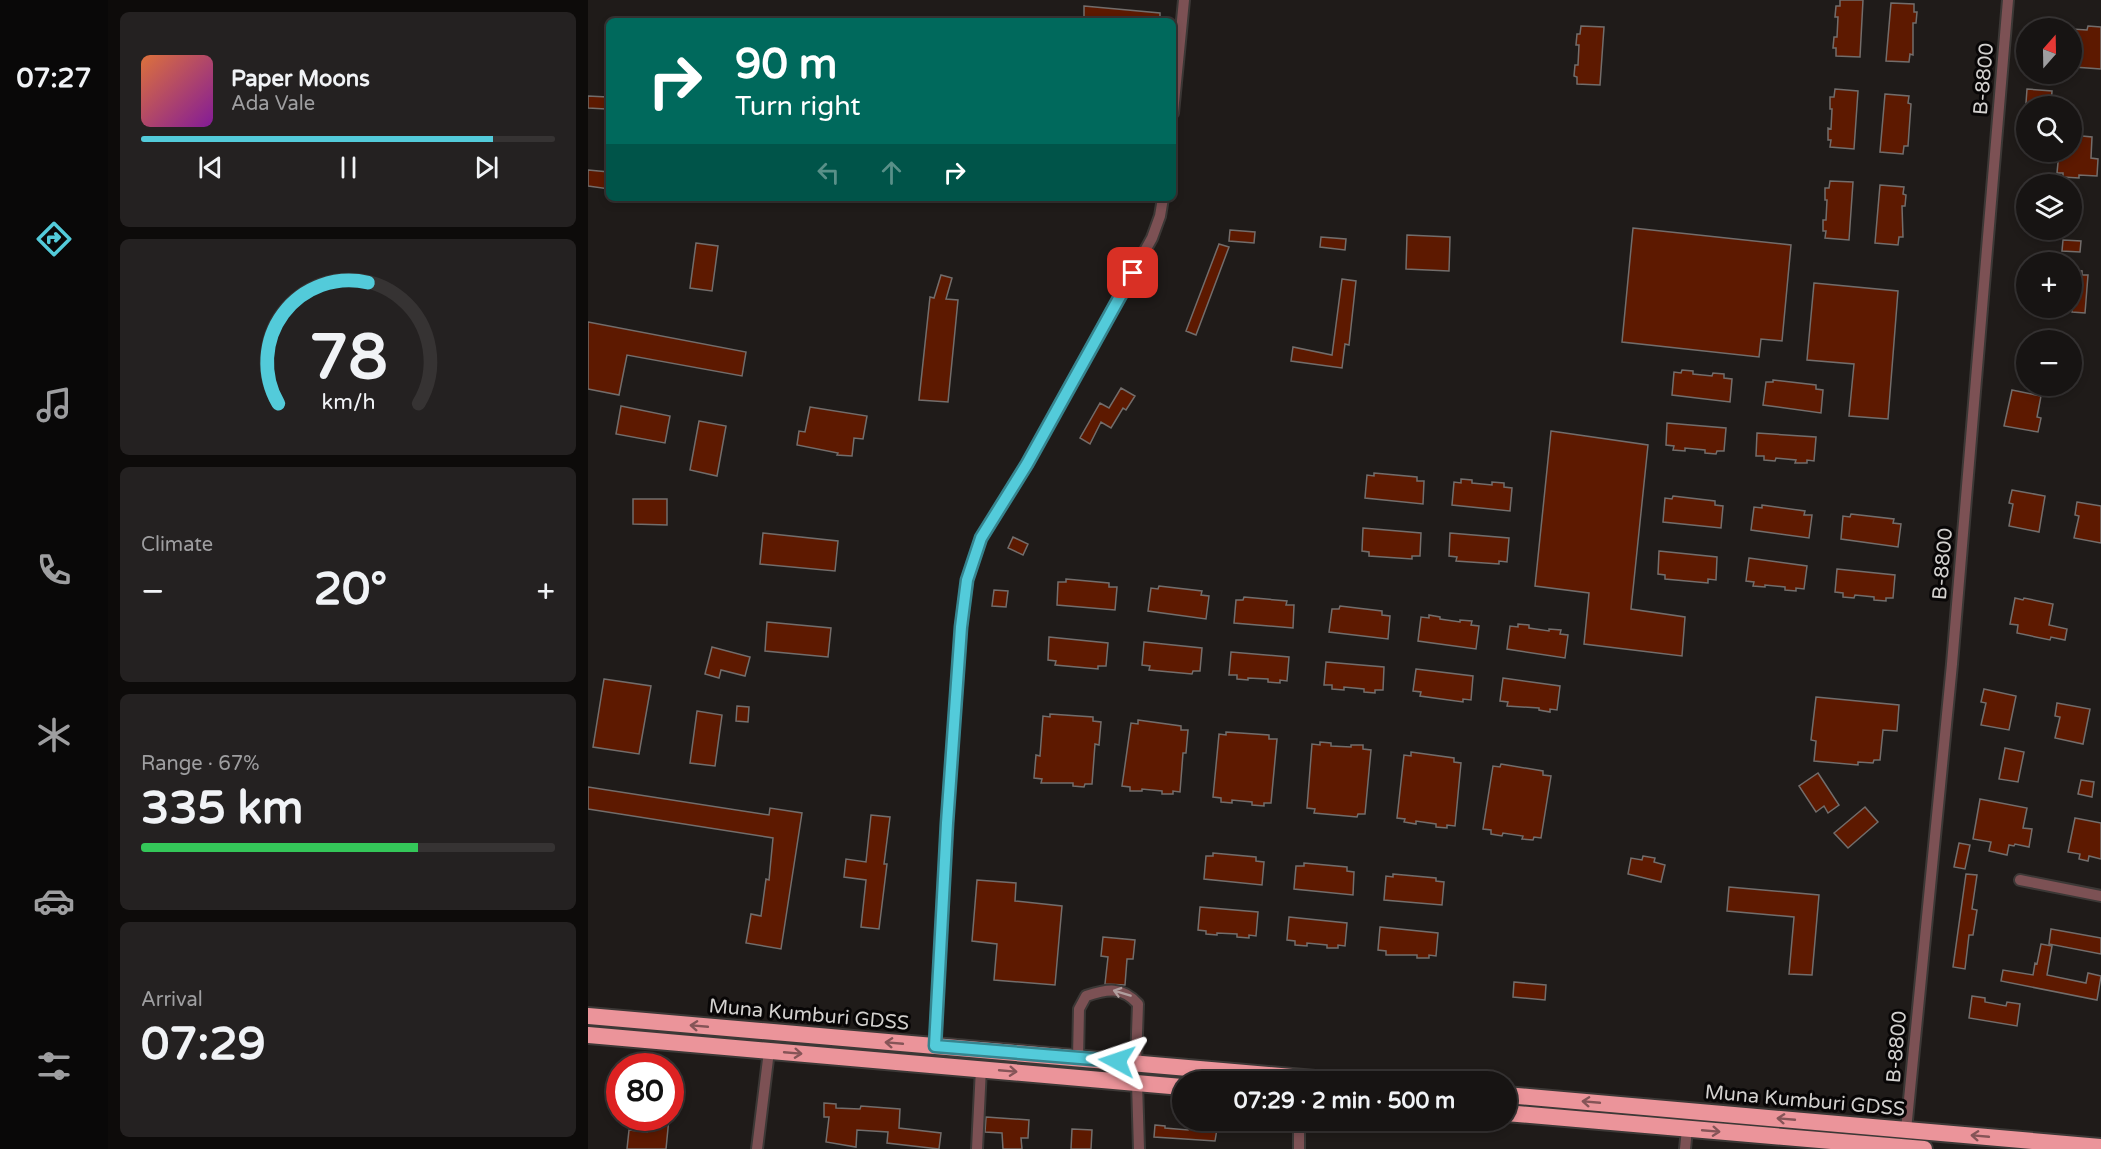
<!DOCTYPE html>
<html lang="en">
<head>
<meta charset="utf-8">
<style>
  body { margin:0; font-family:"Varela Round",sans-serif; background:#242121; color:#f1f3f6; height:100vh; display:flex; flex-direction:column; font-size:22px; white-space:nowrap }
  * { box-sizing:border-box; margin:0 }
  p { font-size:20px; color:#9e9ea0 }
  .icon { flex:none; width:33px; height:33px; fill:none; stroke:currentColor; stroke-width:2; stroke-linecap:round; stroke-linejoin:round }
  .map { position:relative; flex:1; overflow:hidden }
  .side { display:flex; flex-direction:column; gap:12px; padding:12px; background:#0d0b0a; width:480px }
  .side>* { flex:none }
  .guide { position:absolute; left:18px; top:18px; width:570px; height:183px; border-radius:9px; box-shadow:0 3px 9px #0003,0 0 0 2px #363333; background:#00695c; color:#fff; overflow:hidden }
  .needle { width:39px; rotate:20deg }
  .buttons { position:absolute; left:1428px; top:18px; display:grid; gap:12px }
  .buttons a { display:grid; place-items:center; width:66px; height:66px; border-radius:50%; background:#171413; box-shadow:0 3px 9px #0003,0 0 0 2px #363333; font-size:30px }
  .speed { position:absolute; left:18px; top:1053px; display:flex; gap:12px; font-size:30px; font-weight:700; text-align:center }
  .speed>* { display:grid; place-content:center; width:78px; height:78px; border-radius:50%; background:#171413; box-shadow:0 3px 9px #0003,0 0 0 2px #363333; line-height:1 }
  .speed .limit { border:9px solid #d22; background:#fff; color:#111 }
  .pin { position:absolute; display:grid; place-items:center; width:51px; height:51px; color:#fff; margin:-26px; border-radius:12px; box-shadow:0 3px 9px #0006 }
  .me { position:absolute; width:66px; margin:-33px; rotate:275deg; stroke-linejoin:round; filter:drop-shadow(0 0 4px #0008) }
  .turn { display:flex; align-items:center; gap:21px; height:126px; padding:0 30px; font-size:27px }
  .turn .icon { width:78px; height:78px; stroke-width:2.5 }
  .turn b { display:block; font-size:42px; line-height:51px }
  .lanes { display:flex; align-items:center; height:57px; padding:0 30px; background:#0003; justify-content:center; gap:30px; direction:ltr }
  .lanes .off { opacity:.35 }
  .big { font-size:45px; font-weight:700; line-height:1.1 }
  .side .tile { flex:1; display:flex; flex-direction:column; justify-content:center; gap:9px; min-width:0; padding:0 21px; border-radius:9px; background:#242121 }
  .side .dial { align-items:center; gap:0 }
  .dial svg { height:156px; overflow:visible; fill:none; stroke:#363333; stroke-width:7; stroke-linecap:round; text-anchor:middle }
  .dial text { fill:#f1f3f6; stroke:none }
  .song { display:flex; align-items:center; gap:18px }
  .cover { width:72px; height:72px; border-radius:9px; background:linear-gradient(135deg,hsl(20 70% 55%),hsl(290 70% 35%)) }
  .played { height:6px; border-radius:3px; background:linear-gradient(90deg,#53cbda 85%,#363333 85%) }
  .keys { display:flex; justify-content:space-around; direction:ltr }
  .heat { display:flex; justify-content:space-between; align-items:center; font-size:33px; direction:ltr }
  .charge { height:9px; border-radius:4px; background:linear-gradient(90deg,#34c759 67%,#363333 0) }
  .trip { position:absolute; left:584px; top:1071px; width:345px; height:60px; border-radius:30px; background:#171413; box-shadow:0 3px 9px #0003,0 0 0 2px #363333; font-weight:700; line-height:60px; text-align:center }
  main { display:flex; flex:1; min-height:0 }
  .menu { display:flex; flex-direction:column; width:108px; justify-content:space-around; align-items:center; background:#090808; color:#9e9ea0 }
  .menu .icon { width:42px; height:42px }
  .menu .current { color:#53cbda }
  .menu b { font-size:27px; color:#f1f3f6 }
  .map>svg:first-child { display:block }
</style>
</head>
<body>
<main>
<nav class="menu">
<b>07:27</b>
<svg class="icon current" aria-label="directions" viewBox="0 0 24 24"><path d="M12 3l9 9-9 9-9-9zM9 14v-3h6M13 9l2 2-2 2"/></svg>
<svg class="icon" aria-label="music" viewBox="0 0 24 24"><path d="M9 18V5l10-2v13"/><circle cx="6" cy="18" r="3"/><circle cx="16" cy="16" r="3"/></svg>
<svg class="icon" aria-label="phone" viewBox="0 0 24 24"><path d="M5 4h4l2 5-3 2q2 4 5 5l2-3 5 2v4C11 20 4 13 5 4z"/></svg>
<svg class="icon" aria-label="climate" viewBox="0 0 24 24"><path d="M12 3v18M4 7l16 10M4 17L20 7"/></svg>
<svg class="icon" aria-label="car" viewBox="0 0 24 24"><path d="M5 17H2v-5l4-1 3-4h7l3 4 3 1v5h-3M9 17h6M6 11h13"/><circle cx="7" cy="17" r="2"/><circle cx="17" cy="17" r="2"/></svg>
<svg class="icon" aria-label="filters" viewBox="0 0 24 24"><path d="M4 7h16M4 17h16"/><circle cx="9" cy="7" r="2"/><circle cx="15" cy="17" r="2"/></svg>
</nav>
<section class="side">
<div class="tile">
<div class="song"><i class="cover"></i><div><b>Paper Moons</b><p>Ada Vale</p></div></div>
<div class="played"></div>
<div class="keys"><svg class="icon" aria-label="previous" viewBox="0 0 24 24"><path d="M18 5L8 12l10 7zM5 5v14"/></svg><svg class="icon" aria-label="pause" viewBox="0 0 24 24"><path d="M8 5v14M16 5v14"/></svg><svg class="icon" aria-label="next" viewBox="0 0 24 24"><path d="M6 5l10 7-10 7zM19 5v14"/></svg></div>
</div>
<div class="tile dial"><svg viewBox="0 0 100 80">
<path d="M14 69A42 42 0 1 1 86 69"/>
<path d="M14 69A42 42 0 0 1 60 7" stroke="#53cbda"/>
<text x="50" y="56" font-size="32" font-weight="700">78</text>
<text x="50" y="72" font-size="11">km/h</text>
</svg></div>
<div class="tile"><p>Climate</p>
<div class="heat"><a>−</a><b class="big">20°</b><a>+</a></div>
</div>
<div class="tile"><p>Range · 67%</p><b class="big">335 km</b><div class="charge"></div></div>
<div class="tile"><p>Arrival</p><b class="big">07:29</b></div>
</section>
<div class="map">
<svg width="1513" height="1149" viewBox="0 0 1513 1149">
  <rect width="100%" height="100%" fill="#1f1b19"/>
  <path fill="#5d1900" stroke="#726d6b" stroke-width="1.5" d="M1252 0H1275L1272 57 1248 56V48H1245L1246 37H1249L1250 17H1247L1248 6H1252Z
    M1303 3 1326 4V12H1329L1328 23H1325V55L1322 54 1321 62 1298 61Z
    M496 6 572 13V21H496Z
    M993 26 1016 27 1012 85 989 84V77L986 76 987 65H990L991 45H988L989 34H992Z
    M1500 26 1513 27V69L1486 67 1487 46H1484V29L1499 30Z
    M1247 89 1270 91 1266 149 1242 147 1243 140H1240V128L1243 129 1244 109H1242V97H1246Z
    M1439 89 1464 91 1463 104 1438 103Z
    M1297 94 1321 96 1320 103 1323 104 1320 146H1316L1315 154 1292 152Z
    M0 96 19 97 18 109 0 108Z
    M1484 135 1504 137 1503 158 1510 159 1509 176 1491 175V178L1475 177V173H1469L1471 152H1484Z
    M0 170 21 172V189L0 186Z
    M1242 181 1265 182 1261 240 1237 238 1238 231H1235V220H1238L1239 200H1237V188H1241Z
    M1292 185 1316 187 1315 194 1318 195 1317 206H1314L1315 237H1311L1310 245 1287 243Z
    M1045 228 1203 245 1194 341 1173 339 1171 357 1034 342Z
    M642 230 667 232 666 243 641 241Z
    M819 235 862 237 861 271 818 269Z
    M733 237 758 239 757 250 732 247Z
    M1475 240 1493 241 1492 252 1474 251Z
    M108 243 130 246 124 291 102 288Z
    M631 244 641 247 608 335 598 331Z
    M1484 270 1494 271V275H1500L1497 313 1484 312Z
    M353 275 364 278 358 299 370 300 360 402 331 400 342 297 346 298Z
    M754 279 768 281 761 345 757 344 754 368 703 361 705 347 744 355Z
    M1226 283 1310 291 1300 419 1261 416 1266 364 1219 360Z
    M0 322 158 352 154 376 39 355 31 395 0 389Z
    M1094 370 1105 371V374L1124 376 1125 373 1136 374V378L1144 379 1142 402 1084 395 1086 372 1093 373Z
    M1185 380 1228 385V389L1235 390 1233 413 1175 405 1178 382H1185Z
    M533 388 547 396 538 410 535 408 523 428 513 422 502 444 492 438 512 403 521 408Z
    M1424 390 1453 396 1449 417 1453 418 1450 432 1416 426Z
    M33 406 82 416 77 443 28 434Z
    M222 407 279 416 275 439 266 438 264 456 249 455 250 453 209 445 211 431 217 432Z
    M111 421 138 426 129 476 102 470Z
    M1079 423 1138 428 1136 451H1129L1128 454 1117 453V450L1097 448V451L1085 450 1086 446 1078 445Z
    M963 431 1060 445 1043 609 1097 617 1094 656 996 644 1001 593 947 586Z
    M1169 433 1228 437 1226 461 1219 460V463H1207L1208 460 1188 458 1187 461 1176 460V456H1168Z
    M786 473 829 477V481H836L835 504 777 498 779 475 786 476Z
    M873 479 884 480V483L904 485V482L916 483V487L924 488 922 511 864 505 866 482 873 483Z
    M1424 490 1457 496 1451 532 1421 526 1425 504 1421 503Z
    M1085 496 1127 501V505L1135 506 1133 528 1075 522 1077 498 1084 499Z
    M45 499H79V525L45 524Z
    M1489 502 1513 506V543L1486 538 1491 516 1487 515Z
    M1174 505 1217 511 1216 515H1224L1221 538 1163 530 1166 507 1174 508Z
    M1263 514 1306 519 1305 523 1313 524 1310 547 1253 539 1255 516 1262 517Z
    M775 528 833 533 832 556H824V559L781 556V552L774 551Z
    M175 533 250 541 247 571 172 564Z
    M862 533 921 538 919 562 911 561V564L868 561 869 557 861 556Z
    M425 537 440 544 435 555 420 548Z
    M1071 551 1129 557 1128 580 1120 579V583L1077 579V575L1070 574Z
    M1161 558 1219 566 1216 589 1208 588V591L1197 590V587L1177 585V587L1165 586 1166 582 1158 581Z
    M1249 569 1307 575 1305 598H1298V601L1286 600V597L1267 595 1266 598 1255 597V593L1247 592Z
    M478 579 521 583V587H529L527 610 469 605 470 582H478Z
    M571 586 614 591 613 595 621 596 618 619 560 611 563 588 570 589Z
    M406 590 420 591 418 607 404 606Z
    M656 597 699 601 698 605H706L705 628 646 623 648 600H655Z
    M1427 598 1435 600 1436 598 1465 604 1461 625 1479 629 1477 640 1463 637 1462 640 1429 633 1430 625 1422 624Z
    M752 606 794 611V615L802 616 800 639 741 632 744 609H751Z
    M841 615 852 617V619L872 622V620L884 621 883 625 891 626 888 649 830 641 833 617 841 618Z
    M179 622 243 628 240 657 177 651Z
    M930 624 941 625V628L961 631V629L973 630 972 634 980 635 977 658 919 649 922 626 930 627Z
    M461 637 520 643 518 666H510V669L467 665 468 661 460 660Z
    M556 642 614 648 612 671H605L604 674 561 670 562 666 554 665Z
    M124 647 162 657 157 676 133 670 131 678 117 674Z
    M643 652 701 657 699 681 692 680V683L680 682V679L660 678V680L649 679V675H641Z
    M738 662 796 667 795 690H787V693L776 692V689L756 687V690L744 689V685H736Z
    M828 669 885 676 883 700 875 699V702L832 696 833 692 825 691Z
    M915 678 972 686 969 710 962 709V712L951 710V708L919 706 920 702 912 701Z
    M16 679 63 686 51 754 5 747Z
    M1396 689 1428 696 1421 730 1393 725 1398 703 1393 702Z
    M1228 697 1311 705 1309 731 1295 730 1292 760H1286L1285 763 1270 762V765L1226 761 1228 741 1223 740Z
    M1469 703 1502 709 1495 744 1467 738 1472 717 1467 716Z
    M149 706 161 707 160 722 148 721Z
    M109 711 134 715 127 766 102 763Z
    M462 714 505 717V721L513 722 511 745 507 744 504 784H497L496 787 485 786V783H453L454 779 446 778 448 755 452 756 455 716 462 717Z
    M550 720 593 726V730H600L598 753H595L592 792 585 791V794H574V791L554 789V791H542V787L534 786 543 723 550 724Z
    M638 732 681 735V739H689L683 803H676V806L664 805V802L644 800V803L633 802V798L625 797 631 734 638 735Z
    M732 742 743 743V746L763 747V745H775V749L783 750 777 814H770L769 817 726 813 727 809 719 808 724 744 732 745Z
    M1417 748 1436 752 1430 782 1411 779Z
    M823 752 866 758V762L873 763 867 826 859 825V828L848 827V824L828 821V824L816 822 817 819 809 818 816 755 823 756Z
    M913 764 955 771V775L963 776 953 838 946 837 945 840 934 839 935 836 915 833 914 836 903 834V830L895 829 905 766 912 767Z
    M1230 773 1251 805 1240 813 1236 806 1228 812 1211 786Z
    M1493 780 1506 782 1504 797 1490 794Z
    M0 787 181 815 182 808 214 813 193 949 158 943 163 914 173 916 178 879 181 880 185 838 0 809Z
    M1392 799 1439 808 1435 828 1444 829 1441 847 1427 844 1426 846 1421 845 1419 855 1401 851 1403 842 1385 839Z
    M1277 807 1290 822 1260 848 1246 833Z
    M283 815 302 817 296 864H299L291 929 273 927 278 880 256 877 258 859 278 862Z
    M1487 818 1513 823V859L1501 856 1500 861 1491 859 1492 854 1480 852Z
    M1371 843 1382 845 1377 869 1366 867Z
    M625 853 668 857V861L676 862 674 885 616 879 618 856H625Z
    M1055 856 1067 858 1066 862 1077 865 1073 882 1040 874 1043 858 1054 860Z
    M716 863 759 867V871L766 872 765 895 706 889 708 866H716Z
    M805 874 848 878V881L856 882 854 905 796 900 798 876 805 877Z
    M1378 874 1389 875 1384 909 1389 910 1385 935H1381L1377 969 1365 967Z
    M389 880 428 883 427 901 474 906 467 985 406 980 409 944 384 941Z
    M1141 887 1231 895 1224 975 1201 974 1206 917 1139 911Z
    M612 907 670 912 668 936 661 935V938L649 937V934L629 933V935L618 934V931L610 930Z
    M701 917 759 923 757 946 750 945V948H739V945L719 943V946L707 945V941L699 940Z
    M792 927 850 933 848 956 841 955V958H829V955H798V951L790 950Z
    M1463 929 1513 938V954L1461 944Z
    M515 937 547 940 545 959H539L537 985 517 984 520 957 513 956Z
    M1453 944 1464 946 1459 975 1498 983 1500 973 1513 976 1509 1000 1413 981 1415 970 1445 975 1447 963 1449 964Z
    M926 982 958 985 957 1000 925 997Z
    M1384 996 1397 998V1002L1418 1006 1419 1002 1432 1004 1429 1026 1381 1018Z
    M236 1103 248 1104V1108L272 1109 273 1106 312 1109 311 1128 353 1133 351 1149 299 1143 300 1132 269 1130 268 1147 238 1142 241 1117H236Z
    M398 1117 441 1120 440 1138H433L434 1149H415L414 1133 397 1132Z
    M61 1118H81L78 1149H39L41 1130 59 1132Z
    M567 1125 577 1126V1128L600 1130V1128L615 1130V1127L629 1129 627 1141 566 1137Z
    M484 1129 504 1130 503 1149H483Z"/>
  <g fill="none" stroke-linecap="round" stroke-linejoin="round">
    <defs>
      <path id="minor" d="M585 113 596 0
        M1432 880 1513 896
        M347 1046 359 823 373 627 379 580 393 538 439 464 564 238 572 216 575 198
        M490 1058 491 1009 498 996C519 989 534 986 550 1004L548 1063
        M549 1083 551 1149
        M1318 1130 1364 664 1420 0
        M169 1149 181 1051
        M389 1149 393 1068
        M711 1149V1120
        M1097 1149 1099 1129"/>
      <path id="trunk" d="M0 1016 761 1082
        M0 1035 594 1087
        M918 1095 1513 1147
        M918 1113 1336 1149"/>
    </defs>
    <use href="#minor" stroke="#3c3836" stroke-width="14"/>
    <use href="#trunk" stroke="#3c3836" stroke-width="20"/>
    <use href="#minor" stroke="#7c5154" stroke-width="10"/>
    <use href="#trunk" stroke="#eb949a" stroke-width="16"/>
  </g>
  <defs><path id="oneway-shaft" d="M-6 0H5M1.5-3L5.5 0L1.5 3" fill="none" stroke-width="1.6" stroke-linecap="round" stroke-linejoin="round" transform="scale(1.5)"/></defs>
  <use stroke="#b09e9e" href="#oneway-shaft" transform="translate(534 993) rotate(-163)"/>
  <g stroke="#855457">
    <use href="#oneway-shaft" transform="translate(111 1026) rotate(-175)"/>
    <use href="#oneway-shaft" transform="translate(306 1043) rotate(-175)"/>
    <use href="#oneway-shaft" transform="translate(205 1053) rotate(5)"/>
    <use href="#oneway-shaft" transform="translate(420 1071) rotate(5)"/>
    <use href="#oneway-shaft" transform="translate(1003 1102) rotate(-175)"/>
    <use href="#oneway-shaft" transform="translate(1198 1119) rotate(-175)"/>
    <use href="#oneway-shaft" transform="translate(1123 1131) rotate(5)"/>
    <use href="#oneway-shaft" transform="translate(1392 1136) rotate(-175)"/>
  </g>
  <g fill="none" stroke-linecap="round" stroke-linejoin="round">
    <defs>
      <path id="route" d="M529 1061 347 1046 359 823 373 627 379 580 393 538 439 464 545 273"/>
    </defs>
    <use href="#route" stroke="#36848e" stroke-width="15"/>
    <use href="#route" stroke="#53cbda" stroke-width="10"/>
  </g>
  <g text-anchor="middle" stroke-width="6" stroke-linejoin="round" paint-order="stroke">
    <g font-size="20" fill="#d3d1cf" stroke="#080606">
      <text transform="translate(1395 79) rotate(-85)" y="7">B-8800</text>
      <text transform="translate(1354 564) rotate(-85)" y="7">B-8800</text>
      <text transform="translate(221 1014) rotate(5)" y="7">Muna Kumburi GDSS</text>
      <text transform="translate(1308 1047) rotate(-85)" y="7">B-8800</text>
      <text transform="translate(1217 1100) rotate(5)" y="7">Muna Kumburi GDSS</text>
    </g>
  </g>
</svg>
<div class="buttons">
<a><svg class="needle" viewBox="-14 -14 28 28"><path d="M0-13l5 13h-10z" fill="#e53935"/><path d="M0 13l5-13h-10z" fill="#9e9ea0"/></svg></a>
<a><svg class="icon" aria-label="search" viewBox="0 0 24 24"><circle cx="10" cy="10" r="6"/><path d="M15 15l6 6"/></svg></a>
<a><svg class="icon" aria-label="layers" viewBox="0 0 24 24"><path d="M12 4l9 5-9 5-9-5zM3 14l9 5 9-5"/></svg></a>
<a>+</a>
<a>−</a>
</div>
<div class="speed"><div class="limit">80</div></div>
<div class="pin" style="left:545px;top:273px;background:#d93025"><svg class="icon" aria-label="arrive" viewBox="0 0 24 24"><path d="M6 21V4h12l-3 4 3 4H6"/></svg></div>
<svg class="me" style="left:529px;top:1061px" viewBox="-20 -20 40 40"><path d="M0-17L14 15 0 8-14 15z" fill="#53cbda" stroke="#fff" stroke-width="4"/></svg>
<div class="trip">07:29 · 2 min · 500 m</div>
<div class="guide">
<div class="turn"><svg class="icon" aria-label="right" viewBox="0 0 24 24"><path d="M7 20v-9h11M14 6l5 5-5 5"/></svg><div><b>90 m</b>Turn right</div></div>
<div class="lanes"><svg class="icon off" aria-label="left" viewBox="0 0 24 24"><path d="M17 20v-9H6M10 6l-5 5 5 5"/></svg><svg class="icon off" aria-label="ahead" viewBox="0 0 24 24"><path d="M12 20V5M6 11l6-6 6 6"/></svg><svg class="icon" aria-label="right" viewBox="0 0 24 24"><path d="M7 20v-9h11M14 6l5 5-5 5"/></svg></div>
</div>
</div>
</main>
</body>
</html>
